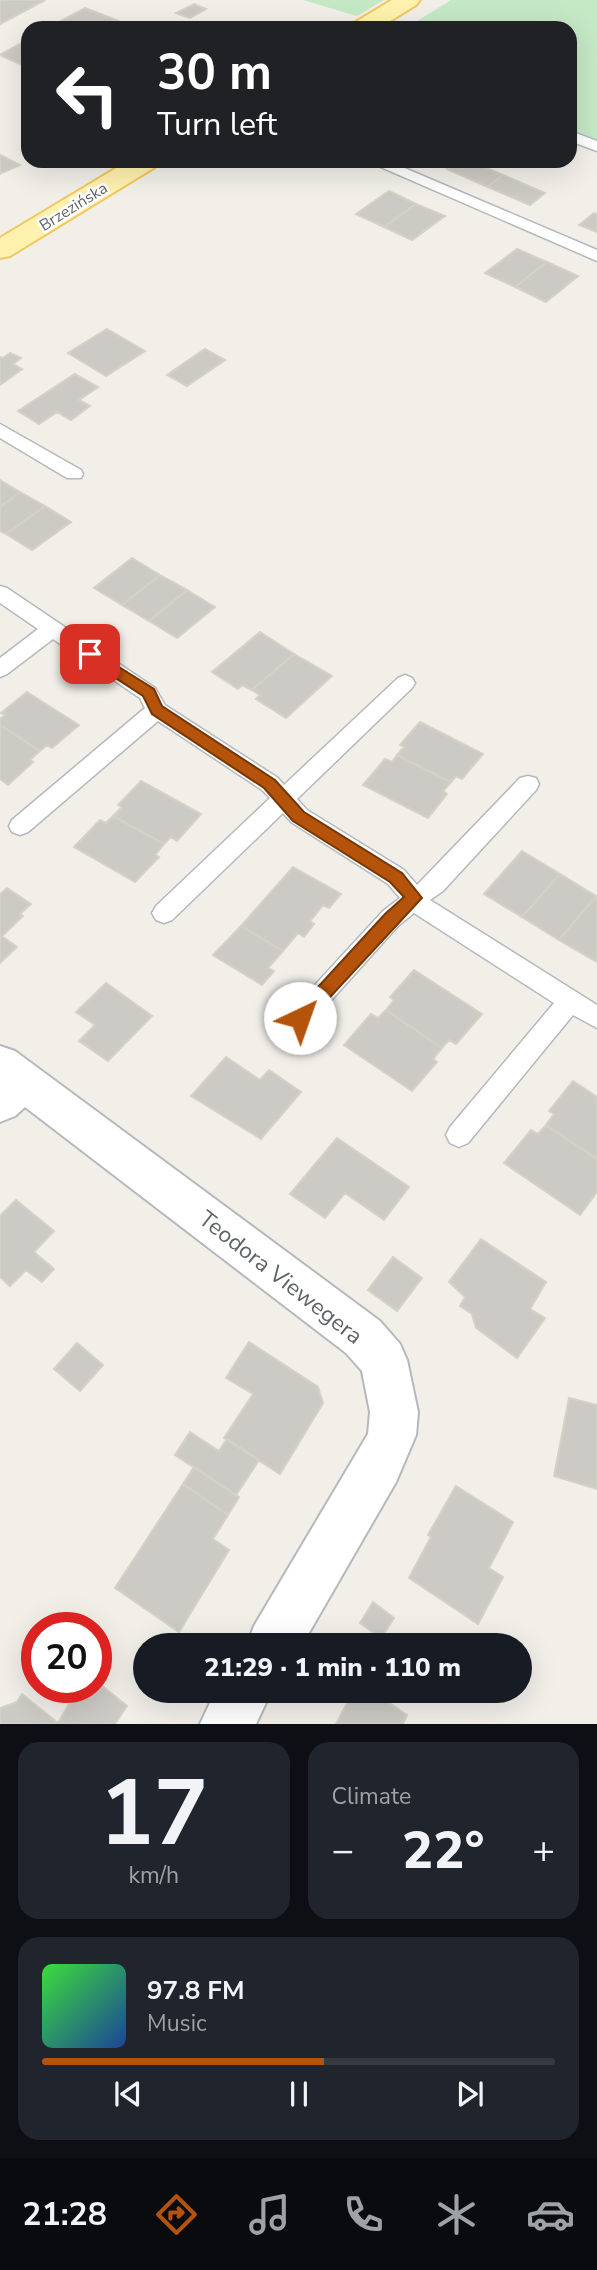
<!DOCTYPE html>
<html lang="en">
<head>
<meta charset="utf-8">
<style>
  body { margin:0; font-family:"Nunito Sans",sans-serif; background:#20242c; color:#f1f3f6; height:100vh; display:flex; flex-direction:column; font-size:26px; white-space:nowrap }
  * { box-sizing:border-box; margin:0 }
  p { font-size:23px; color:#9ea1a6 }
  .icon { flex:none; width:38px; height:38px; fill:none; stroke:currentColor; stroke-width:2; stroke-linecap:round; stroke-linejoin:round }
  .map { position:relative; height:1724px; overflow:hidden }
  .sheet { display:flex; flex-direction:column; gap:18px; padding:18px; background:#0d0f14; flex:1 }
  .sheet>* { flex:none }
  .top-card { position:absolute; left:21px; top:21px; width:556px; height:147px; border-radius:21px; box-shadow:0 7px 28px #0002; background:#202124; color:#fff; overflow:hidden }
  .speed { position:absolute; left:21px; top:1612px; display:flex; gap:14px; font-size:35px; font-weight:700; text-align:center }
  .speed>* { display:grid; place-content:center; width:91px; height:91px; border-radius:50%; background:#171b24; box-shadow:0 7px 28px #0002; line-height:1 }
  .speed .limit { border:10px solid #d22; background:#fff; color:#111 }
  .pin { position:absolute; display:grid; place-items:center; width:60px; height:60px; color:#fff; margin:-30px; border-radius:14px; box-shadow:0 4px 10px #0006 }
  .me { position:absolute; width:77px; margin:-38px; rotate:42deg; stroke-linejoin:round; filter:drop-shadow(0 0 5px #0008) }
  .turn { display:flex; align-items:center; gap:24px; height:147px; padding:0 21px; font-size:32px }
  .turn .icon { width:91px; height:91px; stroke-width:2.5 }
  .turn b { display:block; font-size:49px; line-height:60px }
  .big { font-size:52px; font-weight:800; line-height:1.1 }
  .sheet .widget { flex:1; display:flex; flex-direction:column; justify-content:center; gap:10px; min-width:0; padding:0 24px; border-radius:21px; background:#20242c }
  .sheet .dial { align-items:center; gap:0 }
  .dial b { font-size:91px; line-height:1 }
  .song { display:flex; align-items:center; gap:21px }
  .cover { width:84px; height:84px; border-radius:10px; background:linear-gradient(135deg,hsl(120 70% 55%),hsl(220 70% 35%)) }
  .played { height:7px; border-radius:4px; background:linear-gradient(90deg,#b45309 55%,#363941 55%) }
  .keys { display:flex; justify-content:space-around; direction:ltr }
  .heat { display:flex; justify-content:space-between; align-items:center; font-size:38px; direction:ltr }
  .sheet .tiles { flex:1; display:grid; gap:18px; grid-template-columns:1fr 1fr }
  .widget:last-child { grid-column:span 2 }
  .trip { position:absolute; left:133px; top:1633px; width:399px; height:70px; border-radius:35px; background:#171b24; box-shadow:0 7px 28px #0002; font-weight:800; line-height:70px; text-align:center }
  .tabs { display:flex; height:112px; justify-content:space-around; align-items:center; background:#090b0e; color:#9ea1a6 }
  .tabs .icon { width:49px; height:49px }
  .tabs .active { color:#b45309 }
  .tabs b { font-size:32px; color:#f1f3f6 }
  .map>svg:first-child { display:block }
</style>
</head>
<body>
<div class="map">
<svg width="597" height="1724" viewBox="0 0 597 1724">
  <rect width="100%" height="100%" fill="#f1efe8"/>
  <path fill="#c5e8c5" d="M303 0H384L357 16Z
    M451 0H597V141L571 131 570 28H406Z"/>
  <path fill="#cccac5" stroke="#d6d1c6" stroke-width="2" d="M0 0H45L0 24Z
    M194 4 206 9 190 18 176 13Z
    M85 8 116 20 102 28H48Z
    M116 20 135 28H102Z
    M25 41 28 42V68L0 55Z
    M0 155 20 165 0 174Z
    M458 161H470L503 175 488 187 447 169Z
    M503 175 545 193 530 205 488 187Z
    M389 191 416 204 384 227 356 214Z
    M416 204 445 216 412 240 384 227Z
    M594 213 597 214V232L579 225Z
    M517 249 547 262 515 287 485 273Z
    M547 262 578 276 546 302 515 287Z
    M107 329 145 351 106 376 68 353Z
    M205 349 225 360 187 386 167 375Z
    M10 353 21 358 13 364 22 369 0 385V357L3 358Z
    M75 374 98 387 79 400 90 406 71 420 57 412 39 424 18 411Z
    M0 480 20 492 0 507Z
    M20 492 45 506 6 534 0 531V507Z
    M45 506 71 522 32 550 6 534Z
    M132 558 160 575 122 605 94 588Z
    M160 575 187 590 149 621 122 605Z
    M187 590 215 607 177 638 149 621Z
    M260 632 294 654 252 690 242 685 238 689 212 672Z
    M294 654 332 676 286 718 256 699 260 695 252 690Z
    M27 692 79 725 52 748 47 745 40 751 0 725V719L5 715 1 713Z
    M420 722 483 754 462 779 456 776 451 782 397 755 404 747 400 745Z
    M0 725 40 751 30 760 33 762 8 785 0 779Z
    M397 755 451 782 443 791 447 794 428 818 363 785 385 759 392 762Z
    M141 781 201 814 177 841 171 837 164 844 113 816 122 807 118 805Z
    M113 816 164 844 155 855 159 857 135 882 74 847 100 820 106 823Z
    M522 851 560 874 522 917 484 894Z
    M293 867 341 894 329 908 323 905 310 921 314 924 304 937 298 933 283 951 241 926Z
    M560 874 596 896 559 940 522 917Z
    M7 888 31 904 20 914 23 916 0 938V894Z
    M596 896H597V962L559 940Z
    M241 926 283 951 268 968 274 971 262 985 213 955Z
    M2 936 17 947 0 963V938Z
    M414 970 482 1014 456 1044 449 1040 442 1048 386 1010 394 1000 390 997Z
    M106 983 152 1016 108 1061 79 1041 95 1025 76 1012Z
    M386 1010 442 1048 433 1059 437 1062 412 1091 344 1045 371 1014 378 1018Z
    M226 1057 260 1080 269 1070 301 1092 261 1139 191 1096Z
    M573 1081 597 1097V1159L546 1125 554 1114 549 1111Z
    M546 1125 597 1159V1192L580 1215 504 1163 531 1130 538 1134Z
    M337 1138 409 1187 384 1220 345 1193 325 1218 290 1194Z
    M16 1200 54 1231 34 1252 54 1269 42 1282 26 1270 10 1286 0 1277V1216Z
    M481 1239 546 1282 530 1309 545 1318 517 1358 476 1328 472 1314 460 1306 465 1297 449 1282Z
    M393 1257 422 1278 397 1311 368 1290Z
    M249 1342 318 1387 323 1403 280 1474 224 1438 253 1394 226 1378Z
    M77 1343 103 1365 80 1391 54 1369Z
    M569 1398 597 1405V1489L554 1476Z
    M190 1432 219 1451 227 1439 259 1460 236 1495 175 1455Z
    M194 1467 239 1497 228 1515 183 1484Z
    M183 1484 228 1515 213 1539 229 1550 179 1632 115 1588Z
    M456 1486 513 1522 489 1568 503 1577 478 1624 409 1578 431 1537 428 1535Z
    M373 1602 394 1618 381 1638 360 1623Z
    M96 1681 127 1706 115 1724H0V1708L17 1702 22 1694 58 1723 79 1687H96Z
    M354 1690H371L407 1715 403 1724H336Z"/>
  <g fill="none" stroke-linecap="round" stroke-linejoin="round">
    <defs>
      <path id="lane" d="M570 131 597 141V151L570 141Z
        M367 161H388L597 250V261Z
        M0 424 81 470 83 474 81 478H67L0 438Z
        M0 586 7 588 155 688 165 705 278 778 284 785 398 678 405 675 412 678 415 683 412 688 297 799 307 810 404 870 417 885 520 778 528 776 536 778 539 784 536 790 443 891 430 900 597 1005V1028L573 1015 468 1143 459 1147 450 1143 446 1135 450 1127 554 1003 414 913 399 925 309 1025 300 1028 291 1025 288 1018 291 1011 383 911 400 898 388 884 291 822 283 813 172 920 164 923 156 920 152 913 156 906 270 798 262 790 158 721 28 832 20 835 12 832 9 826 12 820 145 708 140 698 53 639 7 674 0 677V658L38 629 0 603Z"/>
      <path id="street" d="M0 1046 15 1051 380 1321 400 1344 407 1360 418 1412 416 1435 396 1482 302 1645H247L254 1626 368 1434 370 1412 362 1371 346 1353 25 1107 15 1116 0 1122Z
        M216 1690H272L256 1724H200Z"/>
      <path id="primary" d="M392 0H420L416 5 379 28H350L354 23Z
        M128 161H159L155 167 10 256 0 258V238Z"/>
    </defs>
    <use href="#lane" stroke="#b5b8bc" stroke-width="3"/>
    <use href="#street" stroke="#b5b8bc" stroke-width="4"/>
    <use href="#primary" stroke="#f2c960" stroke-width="4"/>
    <use href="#lane" fill="#fff" fill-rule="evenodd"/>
    <use href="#street" fill="#fff" fill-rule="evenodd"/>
    <use href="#primary" fill="#fff2af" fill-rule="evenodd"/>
  </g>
  <path fill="#b45309" stroke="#753606" stroke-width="2" d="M90 649 154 689 162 706 275 780 304 812 402 873 422 898 306 1023 300 1025 294 1023 291 1018 294 1013 385 914 404 897 390 882 293 821 264 788 152 714 143 696 85 658 83 654Z"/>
  <g text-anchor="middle" stroke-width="5" stroke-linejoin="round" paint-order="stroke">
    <g font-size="16" fill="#5f6368" stroke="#fff">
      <text transform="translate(73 206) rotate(-32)" y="6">Brzezińska</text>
    </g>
    <g font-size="23" fill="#5f6368" stroke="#fff">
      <text transform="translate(281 1277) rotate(38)" y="8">Teodora Viewegera</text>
    </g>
  </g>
</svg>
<div class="speed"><div class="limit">20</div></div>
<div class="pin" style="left:90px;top:654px;background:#d93025"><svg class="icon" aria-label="arrive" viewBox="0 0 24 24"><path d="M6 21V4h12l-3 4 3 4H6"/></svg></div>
<svg class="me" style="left:300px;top:1018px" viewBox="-20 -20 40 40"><circle r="19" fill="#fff"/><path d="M0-13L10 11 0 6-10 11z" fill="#b45309"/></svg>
<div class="trip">21:29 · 1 min · 110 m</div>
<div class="top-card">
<div class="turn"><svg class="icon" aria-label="left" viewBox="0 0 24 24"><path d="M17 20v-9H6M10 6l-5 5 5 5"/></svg><div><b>30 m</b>Turn left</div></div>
</div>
</div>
<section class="sheet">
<div class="tiles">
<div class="widget dial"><b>17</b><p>km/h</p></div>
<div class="widget"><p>Climate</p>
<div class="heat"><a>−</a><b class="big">22°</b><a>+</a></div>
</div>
<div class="widget">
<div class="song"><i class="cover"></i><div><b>97.8 FM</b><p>Music</p></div></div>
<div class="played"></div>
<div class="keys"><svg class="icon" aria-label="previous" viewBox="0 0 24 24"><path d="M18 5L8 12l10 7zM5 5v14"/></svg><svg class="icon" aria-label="pause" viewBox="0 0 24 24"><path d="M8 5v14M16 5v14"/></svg><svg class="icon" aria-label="next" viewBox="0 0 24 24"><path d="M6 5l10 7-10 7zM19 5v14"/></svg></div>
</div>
</div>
</section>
<nav class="tabs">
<b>21:28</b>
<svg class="icon active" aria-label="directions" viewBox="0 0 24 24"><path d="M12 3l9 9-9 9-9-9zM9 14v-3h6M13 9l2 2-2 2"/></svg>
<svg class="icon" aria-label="music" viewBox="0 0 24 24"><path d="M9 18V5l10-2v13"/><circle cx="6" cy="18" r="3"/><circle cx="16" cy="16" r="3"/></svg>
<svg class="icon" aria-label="phone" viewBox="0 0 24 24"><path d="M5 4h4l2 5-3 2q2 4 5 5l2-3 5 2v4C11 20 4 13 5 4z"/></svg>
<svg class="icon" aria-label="climate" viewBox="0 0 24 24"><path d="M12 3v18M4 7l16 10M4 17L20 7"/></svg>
<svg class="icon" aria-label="car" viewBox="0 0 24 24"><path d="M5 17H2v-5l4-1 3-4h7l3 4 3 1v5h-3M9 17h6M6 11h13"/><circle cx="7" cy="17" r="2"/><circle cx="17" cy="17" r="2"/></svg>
</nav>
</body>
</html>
